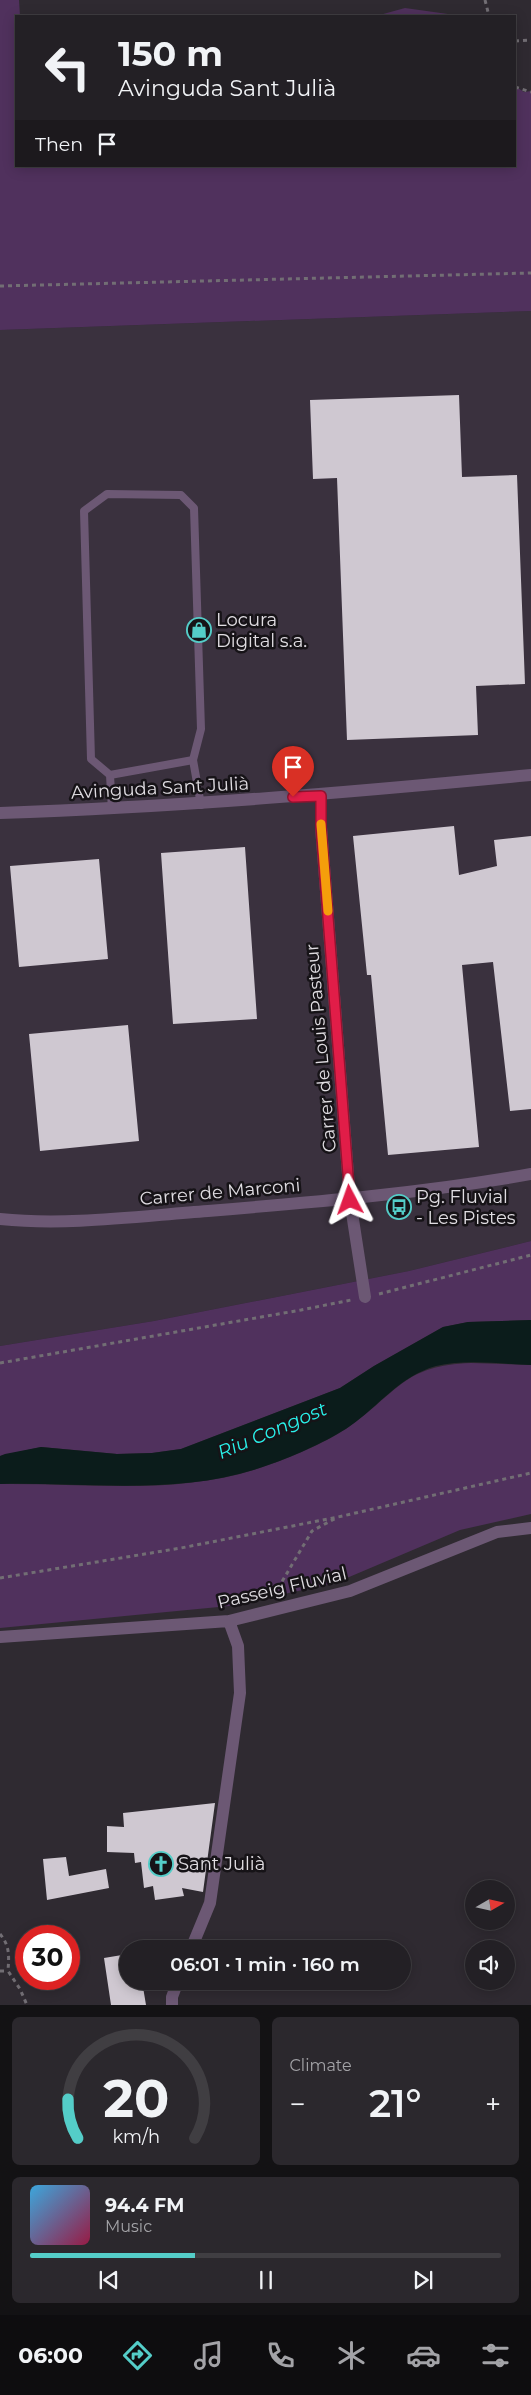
<!DOCTYPE html>
<html lang="en">
<head>
<meta charset="utf-8">
<style>
  body { margin:0; font-family:Montserrat,sans-serif; background:#2b282d; color:#f1f3f6; height:100vh; display:flex; flex-direction:column; font-size:19px; white-space:nowrap }
  * { box-sizing:border-box; margin:0 }
  p { font-size:16px; color:#a3a3a7 }
  .icon { flex:none; width:28px; height:28px; fill:none; stroke:currentColor; stroke-width:2; stroke-linecap:round; stroke-linejoin:round }
  .map { position:relative; height:2005px; overflow:hidden }
  .drawer { display:flex; flex-direction:column; gap:12px; padding:12px; background:#131214; flex:1 }
  .drawer>* { flex:none }
  .guide { position:absolute; left:15px; top:15px; width:501px; height:152px; border-radius:0px; box-shadow:0 2px 12px #0003,0 0 0 1px #403e42; background:#232025; color:#f1f3f6; overflow:hidden }
  .needle { width:32px; rotate:81deg }
  .fabs { position:absolute; left:465px; top:1880px; display:grid; gap:10px }
  .fabs a { display:grid; place-items:center; width:50px; height:50px; border-radius:50%; background:#232025; box-shadow:0 2px 12px #0003,0 0 0 1px #403e42; font-size:25px }
  .speed { position:absolute; left:15px; top:1925px; display:flex; gap:10px; font-size:25px; font-weight:700; text-align:center }
  .speed>* { display:grid; place-content:center; width:65px; height:65px; border-radius:50%; background:#232025; box-shadow:0 2px 12px #0003,0 0 0 1px #403e42; line-height:1 }
  .speed .limit { border:8px solid #d22; background:#fff; color:#111 }
  .pin { position:absolute; display:grid; place-items:center; width:42px; height:42px; color:#fff; margin:-51px -21px; border-radius:50% 50% 50% 0; rotate:-45deg; box-shadow:0 0 5px #0007 }
  .pin .icon { rotate:45deg }
  .me { position:absolute; width:55px; margin:-28px; rotate:356deg; stroke-linejoin:round; filter:drop-shadow(0 0 4px #0008) }
  .turn { display:flex; align-items:center; gap:18px; height:105px; padding:0 20px; font-size:22px }
  .turn .icon { width:65px; height:65px; stroke-width:2.5 }
  .turn b { display:block; font-size:35px; line-height:42px }
  .then { display:flex; align-items:center; height:48px; padding:0 20px; background:#0003; gap:10px; font-size:19px }
  .big { font-size:38px; font-weight:600; line-height:1.1 }
  .drawer .widget { flex:1; display:flex; flex-direction:column; justify-content:center; gap:8px; min-width:0; padding:0 18px; border-radius:8px; background:#2b282d }
  .drawer .dial { align-items:center; gap:0 }
  .dial svg { height:130px; overflow:visible; fill:none; stroke:#403e42; stroke-width:7; stroke-linecap:round; text-anchor:middle }
  .dial text { fill:#f1f3f6; stroke:none }
  .song { display:flex; align-items:center; gap:15px }
  .cover { width:60px; height:60px; border-radius:8px; background:linear-gradient(135deg,hsl(200 70% 55%),hsl(340 70% 35%)) }
  .played { height:5px; border-radius:2px; background:linear-gradient(90deg,#54cdc8 35%,#403e42 35%) }
  .keys { display:flex; justify-content:space-around; direction:ltr }
  .heat { display:flex; justify-content:space-between; align-items:center; font-size:28px; direction:ltr }
  .drawer .tiles { flex:1; display:grid; gap:12px; grid-template-columns:1fr 1fr }
  .widget:last-child { grid-column:span 2 }
  .trip { position:absolute; left:119px; top:1940px; width:292px; height:50px; border-radius:25px; background:#232025; box-shadow:0 2px 12px #0003,0 0 0 1px #403e42; font-weight:600; line-height:50px; text-align:center }
  .menu { display:flex; height:80px; justify-content:space-around; align-items:center; background:#0e0d0f; color:#a3a3a7 }
  .menu .icon { width:35px; height:35px }
  .menu .selected { color:#54cdc8 }
  .menu b { font-size:22px; color:#f1f3f6 }
  .map>svg:first-child { display:block }
</style>
</head>
<body>
<div class="map">
<svg width="531" height="2005" viewBox="0 0 531 2005">
  <rect width="100%" height="100%" fill="#2f2a31"/>
  <path fill="#3a313e" d="M531 311V1241L409 1271 154 1321 0 1346V330Z"/>
  <path fill="#50315d" d="M0 0H19L20 16H16V166H515V86L524 92 531 91V311L0 330Z
    M405 8 455 15 456 16H376Z
    M531 1241V1320L468 1322 443 1327 374 1366 340 1388 181 1449 152 1453 117 1454 41 1447 0 1456V1346L154 1321 409 1271Z
    M471 1363 531 1365V1514L460 1530 335 1583 229 1606 0 1628V1484C90 1483 185 1497 271 1464 294 1456 331 1440 350 1426 398 1392 404 1365 471 1363Z"/>
  <path fill="#0b1c1b" d="M531 1320V1365C501 1364 466 1359 436 1366 400 1376 379 1406 350 1426 330 1440 294 1456 271 1464 184 1497 90 1482 0 1484V1456L5 1454 41 1447 117 1454 152 1453 181 1449 340 1388 374 1366 443 1327 468 1322Z"/>
  <path fill="#cfc8d1" d="M459 395 462 477 517 475 525 684 476 686 478 735 347 740 337 478 313 479 310 400Z
    M454 826 459 875 497 866 494 840 531 836V1109L510 1111 493 962 462 965 479 1147 388 1155 371 975H367L353 836Z
    M245 847 257 1019 173 1024 161 853Z
    M99 859 108 959 19 967 10 866Z
    M128 1025 139 1141 40 1151 29 1034Z
    M215 1803 203 1892 182 1888 184 1896 155 1900 153 1886 144 1888 141 1862 135 1863 134 1853 107 1852V1826L124 1827 123 1813Z
    M66 1857 69 1876 106 1869 109 1888 47 1900 43 1859Z
    M128 1954V1981H142L146 2005H111L104 1958Z"/>
  <g fill="none" stroke-linecap="round" stroke-linejoin="round">
    <path stroke="#726e74" stroke-width="3" stroke-dasharray="4 4" stroke-linecap="butt" d="M485 0 489 16
      M515 41 531 40
      M515 87 531 92
      M0 286 531 273
      M379 1294 531 1255
      M0 1363 301 1310 351 1300
      M0 1578 181 1548 338 1517 531 1473
      M274 1595 312 1531 336 1518
      M0 1934C10 1946 9 1956 8 1971L20 1989 27 2005
      M0 1971H8"/>
    <path stroke="#6c5874" stroke-width="8" d="M110 775 193 760
      M112 810 110 775 91 759 84 511 107 494 181 495 194 508 201 729 193 760 201 805"/>
    <path stroke="#6c5874" stroke-width="12" d="M321 796V827L350 1200 365 1297
      M0 813C178 807 354 792 531 775
      M0 1219C68 1226 139 1216 208 1211 316 1202 424 1193 531 1174
      M0 1637 229 1621 350 1591 497 1532 531 1528
      M191 1949 210 1903 240 1693 238 1646 229 1621
      M172 2005V1997L178 1981"/>
  </g>
  <g fill="none" stroke-linecap="round" stroke-linejoin="round">
    <defs>
      <path id="route" d="M293 797 321 796V827L350 1200"/>
    </defs>
    <use href="#route" stroke="#92132f" stroke-width="12"/>
    <use href="#route" stroke="#e11d48" stroke-width="9"/>
    <path stroke="#f59e0b" stroke-width="9" d="M321 824 328 911"/>
  </g>
  <defs>
    <symbol id="shop-ring" viewBox="-11 -11 22 22"><circle r="9.5" fill="#161317" stroke="#54cdc8" stroke-width="1.5"/><path d="M-5-2.5h2.3a2.7 3.5 0 0 1 5.4 0H5L5.5 6h-11ZM-1.5-2.5h3a1.5 2.3 0 0 0-3 0Z" fill="#54cdc8"/></symbol>
    <symbol id="bus-ring" viewBox="-11 -11 22 22"><circle r="9.5" fill="#161317" stroke="#54cdc8" stroke-width="1.5"/><path d="M-5-6H5V4H4V6H2V4H-2V6H-4V4H-5ZM-3.5-4V0h7V-4ZM-3.5 1.2v1.5H-2V1.2ZM2 1.2v1.5H3.5V1.2Z" fill="#54cdc8"/></symbol>
    <symbol id="church-ring" viewBox="-11 -11 22 22"><circle r="9.5" fill="#161317" stroke="#54cdc8" stroke-width="1.5"/><path d="M-1.2-6h2.4v3.5h3.3v2.4h-3.3V6h-2.4V-.1h-3.3v-2.4h3.3Z" fill="#54cdc8"/></symbol>
  </defs>
  <g fill-rule="evenodd">
    <use href="#shop-ring" x="185" y="616" width="28" height="28"/>
    <use href="#bus-ring" x="385" y="1193" width="28" height="28"/>
    <use href="#church-ring" x="147" y="1850" width="28" height="28"/>
  </g>
  <g text-anchor="middle" stroke-width="5" stroke-linejoin="round" paint-order="stroke">
    <g font-size="18" fill="#e0dde2" stroke="#161317" text-anchor="start">
      <text x="216" y="626">Locura<tspan x="216" dy="21">Digital s.a.</tspan></text>
      <text x="416" y="1203">Pg. Fluvial<tspan x="416" dy="21">- Les Pistes</tspan></text>
      <text x="178" y="1870">Sant Julià</text>
    </g>
    <g font-size="18" fill="#e0dde2" stroke="#161317">
      <text transform="translate(160 788) rotate(-3)" y="6">Avinguda Sant Julià</text>
      <text transform="translate(321 1048) rotate(-95)" y="6">Carrer de Louis Pasteur</text>
      <text transform="translate(220 1192) rotate(-5)" y="6">Carrer de Marconi</text>
      <text transform="translate(282 1588) rotate(-13)" y="6">Passeig Fluvial</text>
    </g>
    <g font-size="19" font-style="italic" fill="#29f0e9" stroke="#161317">
      <text transform="translate(272 1430) rotate(-23)" y="7">Riu Congost</text>
    </g>
  </g>
</svg>
<div class="fabs">
<a><svg class="needle" viewBox="-14 -14 28 28"><path d="M0-13l5 13h-10z" fill="#e53935"/><path d="M0 13l5-13h-10z" fill="#a3a3a7"/></svg></a>
<a><svg class="icon" aria-label="sound" viewBox="0 0 24 24"><path d="M4 9h4l5-4v14l-5-4H4zM17 9q2 3 0 6"/></svg></a>
</div>
<div class="speed"><div class="limit">30</div></div>
<div class="pin" style="left:293px;top:797px;background:#d93025"><svg class="icon" aria-label="arrive" viewBox="0 0 24 24"><path d="M6 21V4h12l-3 4 3 4H6"/></svg></div>
<svg class="me" style="left:350px;top:1200px" viewBox="-20 -20 40 40"><path d="M0-17L14 15 0 8-14 15z" fill="#e11d48" stroke="#fff" stroke-width="4"/></svg>
<div class="trip">06:01 · 1 min · 160 m</div>
<div class="guide">
<div class="turn"><svg class="icon" aria-label="left" viewBox="0 0 24 24"><path d="M17 20v-9H6M10 6l-5 5 5 5"/></svg><div><b>150 m</b>Avinguda Sant Julià</div></div>
<div class="then">Then<svg class="icon" aria-label="arrive" viewBox="0 0 24 24"><path d="M6 21V4h12l-3 4 3 4H6"/></svg></div>
</div>
</div>
<section class="drawer">
<div class="tiles">
<div class="widget dial"><svg viewBox="0 0 100 80">
<path d="M14 69A42 42 0 1 1 86 69"/>
<path d="M14 69A42 42 0 0 1 8 45" stroke="#54cdc8"/>
<text x="50" y="56" font-size="32" font-weight="700">20</text>
<text x="50" y="72" font-size="11">km/h</text>
</svg></div>
<div class="widget"><p>Climate</p>
<div class="heat"><a>−</a><b class="big">21°</b><a>+</a></div>
</div>
<div class="widget">
<div class="song"><i class="cover"></i><div><b>94.4 FM</b><p>Music</p></div></div>
<div class="played"></div>
<div class="keys"><svg class="icon" aria-label="previous" viewBox="0 0 24 24"><path d="M18 5L8 12l10 7zM5 5v14"/></svg><svg class="icon" aria-label="pause" viewBox="0 0 24 24"><path d="M8 5v14M16 5v14"/></svg><svg class="icon" aria-label="next" viewBox="0 0 24 24"><path d="M6 5l10 7-10 7zM19 5v14"/></svg></div>
</div>
</div>
</section>
<nav class="menu">
<b>06:00</b>
<svg class="icon selected" aria-label="directions" viewBox="0 0 24 24"><path d="M12 3l9 9-9 9-9-9zM9 14v-3h6M13 9l2 2-2 2"/></svg>
<svg class="icon" aria-label="music" viewBox="0 0 24 24"><path d="M9 18V5l10-2v13"/><circle cx="6" cy="18" r="3"/><circle cx="16" cy="16" r="3"/></svg>
<svg class="icon" aria-label="phone" viewBox="0 0 24 24"><path d="M5 4h4l2 5-3 2q2 4 5 5l2-3 5 2v4C11 20 4 13 5 4z"/></svg>
<svg class="icon" aria-label="climate" viewBox="0 0 24 24"><path d="M12 3v18M4 7l16 10M4 17L20 7"/></svg>
<svg class="icon" aria-label="car" viewBox="0 0 24 24"><path d="M5 17H2v-5l4-1 3-4h7l3 4 3 1v5h-3M9 17h6M6 11h13"/><circle cx="7" cy="17" r="2"/><circle cx="17" cy="17" r="2"/></svg>
<svg class="icon" aria-label="filters" viewBox="0 0 24 24"><path d="M4 7h16M4 17h16"/><circle cx="9" cy="7" r="2"/><circle cx="15" cy="17" r="2"/></svg>
</nav>
</body>
</html>
